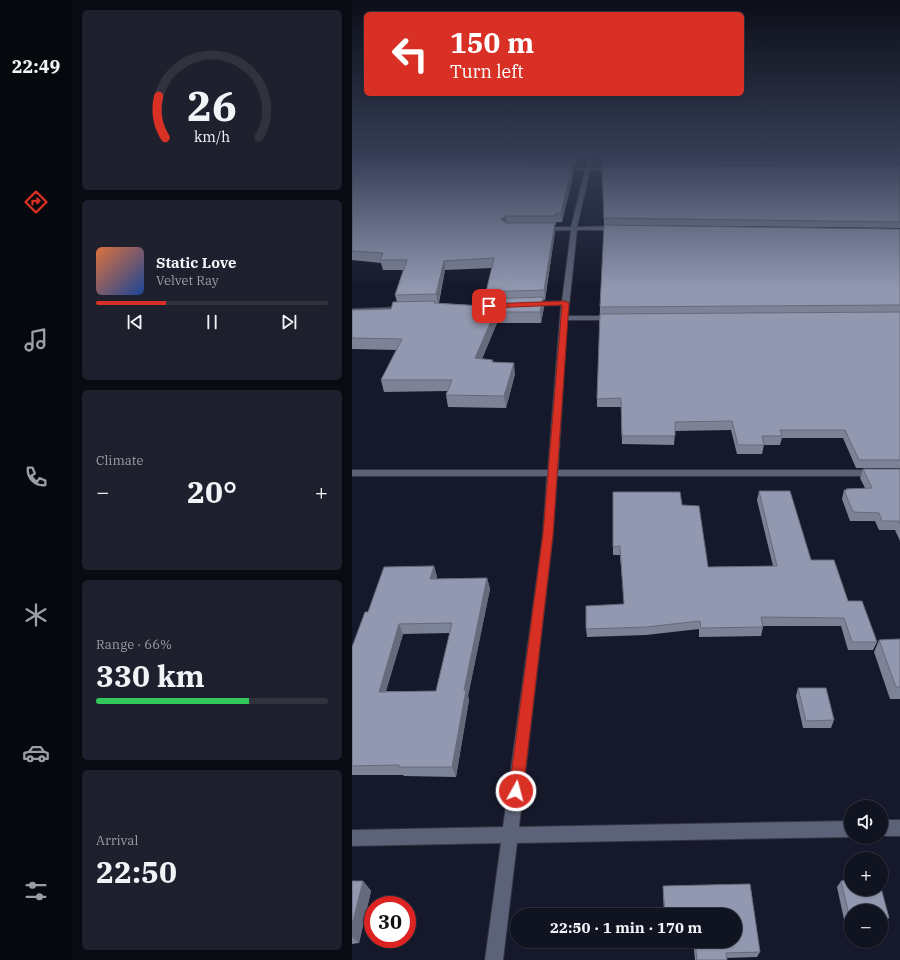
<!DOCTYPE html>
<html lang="en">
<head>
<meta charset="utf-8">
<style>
  body { margin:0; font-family:"IBM Plex Serif",serif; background:#1e202d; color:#f1f3f6; height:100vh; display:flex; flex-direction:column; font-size:15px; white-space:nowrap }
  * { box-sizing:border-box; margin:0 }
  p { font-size:13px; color:#9c9ea5 }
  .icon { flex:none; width:22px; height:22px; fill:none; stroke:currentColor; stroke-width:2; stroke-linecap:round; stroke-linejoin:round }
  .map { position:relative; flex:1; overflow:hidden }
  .sheet { display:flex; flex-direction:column; gap:10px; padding:10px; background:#090a12; width:280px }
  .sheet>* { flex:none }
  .hud { position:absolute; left:12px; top:12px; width:380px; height:84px; border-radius:6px; box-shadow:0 1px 3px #0004,0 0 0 1px #30323e; background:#d93025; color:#fff; overflow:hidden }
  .buttons { position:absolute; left:492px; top:800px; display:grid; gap:8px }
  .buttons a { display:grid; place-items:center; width:44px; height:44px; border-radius:50%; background:#101320; box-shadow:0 1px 3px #0004,0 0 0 1px #30323e; font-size:20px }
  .speed { position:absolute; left:12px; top:896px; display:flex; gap:8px; font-size:20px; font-weight:700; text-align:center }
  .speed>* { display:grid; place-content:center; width:52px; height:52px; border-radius:50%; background:#101320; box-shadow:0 1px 3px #0004,0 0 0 1px #30323e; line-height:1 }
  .speed .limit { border:6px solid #d22; background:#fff; color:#111 }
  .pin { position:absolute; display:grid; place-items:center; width:34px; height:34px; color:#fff; margin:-17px; border-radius:8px; box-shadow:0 2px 6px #0006 }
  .me { position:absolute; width:44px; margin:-22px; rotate:7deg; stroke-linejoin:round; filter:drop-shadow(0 0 3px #0008) }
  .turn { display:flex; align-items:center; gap:14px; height:84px; padding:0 20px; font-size:18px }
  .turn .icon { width:52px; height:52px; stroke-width:2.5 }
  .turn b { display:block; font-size:28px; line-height:34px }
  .big { font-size:30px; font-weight:800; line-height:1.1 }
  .sheet .tile { flex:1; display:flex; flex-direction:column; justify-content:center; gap:6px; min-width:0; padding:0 14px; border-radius:6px; background:#1e202d }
  .sheet .dial { align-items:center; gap:0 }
  .dial svg { height:104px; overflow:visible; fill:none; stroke:#30323e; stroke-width:7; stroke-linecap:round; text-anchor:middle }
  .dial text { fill:#f1f3f6; stroke:none }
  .song { display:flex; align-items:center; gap:12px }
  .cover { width:48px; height:48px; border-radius:6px; background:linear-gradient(135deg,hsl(20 70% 55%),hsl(220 70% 35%)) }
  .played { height:4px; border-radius:2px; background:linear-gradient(90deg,#d93025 30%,#30323e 30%) }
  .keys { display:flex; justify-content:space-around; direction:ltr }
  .heat { display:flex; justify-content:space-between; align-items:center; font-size:22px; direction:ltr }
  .charge { height:6px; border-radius:3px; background:linear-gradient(90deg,#34c759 66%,#30323e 0) }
  .trip { position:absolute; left:158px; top:908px; width:232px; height:40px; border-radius:20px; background:#101320; box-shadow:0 1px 3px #0004,0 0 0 1px #30323e; font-weight:800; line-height:40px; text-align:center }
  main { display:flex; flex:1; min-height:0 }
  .tab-bar { display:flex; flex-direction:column; width:72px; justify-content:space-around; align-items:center; background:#06080d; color:#9c9ea5 }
  .tab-bar .icon { width:28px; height:28px }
  .tab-bar .active { color:#d93025 }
  .tab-bar b { font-size:18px; color:#f1f3f6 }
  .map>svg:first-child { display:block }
</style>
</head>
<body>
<main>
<nav class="tab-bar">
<b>22:49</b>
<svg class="icon active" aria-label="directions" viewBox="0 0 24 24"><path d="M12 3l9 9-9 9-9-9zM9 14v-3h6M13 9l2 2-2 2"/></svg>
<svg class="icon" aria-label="music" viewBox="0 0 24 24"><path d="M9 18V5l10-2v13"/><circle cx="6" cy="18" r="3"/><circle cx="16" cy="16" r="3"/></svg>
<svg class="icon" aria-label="phone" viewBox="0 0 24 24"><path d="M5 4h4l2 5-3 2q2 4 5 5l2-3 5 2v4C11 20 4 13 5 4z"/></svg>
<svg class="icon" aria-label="climate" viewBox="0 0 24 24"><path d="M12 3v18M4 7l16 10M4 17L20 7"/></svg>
<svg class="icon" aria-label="car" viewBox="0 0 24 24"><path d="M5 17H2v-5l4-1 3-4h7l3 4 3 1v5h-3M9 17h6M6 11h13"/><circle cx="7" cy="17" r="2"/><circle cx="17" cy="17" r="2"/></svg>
<svg class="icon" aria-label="filters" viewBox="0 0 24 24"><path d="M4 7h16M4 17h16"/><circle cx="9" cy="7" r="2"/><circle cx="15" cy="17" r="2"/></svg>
</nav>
<section class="sheet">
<div class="tile dial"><svg viewBox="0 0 100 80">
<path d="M14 69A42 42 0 1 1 86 69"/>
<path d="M14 69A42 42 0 0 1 9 37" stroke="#d93025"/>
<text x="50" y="56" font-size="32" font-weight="700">26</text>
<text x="50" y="72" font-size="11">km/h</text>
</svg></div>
<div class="tile">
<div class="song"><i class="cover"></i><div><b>Static Love</b><p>Velvet Ray</p></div></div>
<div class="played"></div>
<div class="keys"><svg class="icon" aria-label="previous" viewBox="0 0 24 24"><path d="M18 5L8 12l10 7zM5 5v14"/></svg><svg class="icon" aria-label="pause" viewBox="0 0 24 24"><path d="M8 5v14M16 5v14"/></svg><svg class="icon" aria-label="next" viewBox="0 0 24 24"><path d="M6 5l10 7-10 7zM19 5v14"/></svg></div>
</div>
<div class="tile"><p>Climate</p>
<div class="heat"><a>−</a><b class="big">20°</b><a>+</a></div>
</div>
<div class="tile"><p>Range · 66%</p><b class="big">330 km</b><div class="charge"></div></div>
<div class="tile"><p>Arrival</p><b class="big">22:50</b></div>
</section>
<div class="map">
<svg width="548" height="960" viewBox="0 0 548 960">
  <rect width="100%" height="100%" fill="#15192b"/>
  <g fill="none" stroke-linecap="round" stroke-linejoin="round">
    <defs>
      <path id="minor" d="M176 155H180L177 165 185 168V170L173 166Z
        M236 155H240L239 168H263L265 169 263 170H238L225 227 264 226 267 228 264 230H225L216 316H260L264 318 260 320H215L206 470H548V476H205L201 534 167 827 499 821V837L165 843 151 960H133L149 843 0 846V830L151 827 191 534 195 476H0V470H196L209 305 178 306 175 304 178 302 210 301 219 230 190 231 187 229 190 227H219L233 170H209L207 169 209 168H234Z
        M528 155H532L548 163V166Z
        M52 307 54 308V310L0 313V309Z
        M529 820H548V836H529Z"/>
    </defs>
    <use href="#minor" stroke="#333543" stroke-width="2"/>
    <use href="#minor" fill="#5c6278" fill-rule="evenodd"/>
  </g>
  <path fill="#7d8396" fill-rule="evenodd" d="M0 155H175L174 159 179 162 178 156 226 155 223 166H221L222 172 210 222H204V225H203V232L193 300H191L192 307 189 323H145L130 359 141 362 163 374 154 408 96 407 94 395 95 391 32 392 29 380 44 350 0 349V310L39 309 45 302 43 295 51 270H31L29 263 0 260ZM140 268 134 292 135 299 131 306 87 303 93 270Z
    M249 155H548V162L545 161 544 165H548V228L252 225Z
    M548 229V468H504L491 438H430L428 445H412L410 454H385L379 430 323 431 322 445 270 444 269 407H245V399L248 307Z
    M511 469H548V541L543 530H527L523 521H498L490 499 492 490H494V489L513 488 508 478Z
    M407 491 459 560 496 601 525 642 521 650H496L489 626H410L411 627 409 636 347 637V629L294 635 235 637 234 629 272 604 268 555H261V492L330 505 356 567 421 566 405 500Z
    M82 566 85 577 84 579 135 578 138 589 116 696 117 700 104 777 52 776 51 775H0V647L16 612ZM98 633 84 691H34L51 634Z
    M548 639V699H538L522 652 527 640Z
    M446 688 482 720 479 728H451L444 696Z
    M499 880V889H529V888L537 918 532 923H529V911H499V924H493L485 887 489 881Z
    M0 881H11L19 891 7 943 0 944Z
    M398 884 408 952 405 957 374 958 375 960H343L341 941H383V915H312L311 892V886Z"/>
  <path fill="#666a7a" d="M172 155H175L172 166 171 158Z
    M224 155H226L223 166V158Z
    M221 164 222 172 210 222 209 213Z
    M154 216 155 226 149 219Z
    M203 223V232L193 300 192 290Z
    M92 261 93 270 86 304 84 294Z
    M191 297 192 307 189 323 188 312Z
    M143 312 145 323 125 369 123 358Z
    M162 363 163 374 154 408 152 396Z
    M82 566 85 577 82 589 78 579Z
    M135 578 138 589 116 696 117 700 104 777 100 767 112 690Z
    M47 624 51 634 31 701 27 692Z
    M11 881 19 891 7 943 0 937V925Z"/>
  <path fill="#9198af" stroke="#666a7a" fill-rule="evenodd" d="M0 155H172L171 158 182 164H221L209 213H204V216H154L149 219 154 223H203L192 290 134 292 142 258 92 261 84 294 43 295 55 260H28L31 253 0 251Z
    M179 155H224L223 158 184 159 178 156Z
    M249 155H536L545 160H250Z
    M548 165V222L252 218 250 166Z
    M252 225 548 229V305L248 307Z
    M191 297 188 312H143L123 358 141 360 140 362 162 363 152 396 94 395 100 380H29L50 339 0 338V310L39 309 41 302 83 301 82 303 131 306 132 299Z
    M548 312V460H507L493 430H428L430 436H410L412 445H386L380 421 323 422V436H270L269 398 245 399 248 314Z
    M511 469H548V524L547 521H530L527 513 501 512 492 490H495L494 489 520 488Z
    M407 491H438L459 560H482L496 601H510L525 642H500L492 618 409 617 411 627 349 628 348 621 294 627 234 629V606L272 604 268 546 261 547V492H328L330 505 347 506 356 567 425 566Z
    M82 566 78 579 135 578 112 690H114L100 767H47V765L0 766V647L13 612H16L32 567ZM100 623 84 691 27 692 47 624Z
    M548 639V687H544L527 640Z
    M446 688H474L482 720 454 721Z
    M499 880V889H529V888L537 918H529V911H499V919H498L489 881Z
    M0 881H11L0 925Z
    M398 884 408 952 374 953 375 960H345L343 941H383V915H313L311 886Z"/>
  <linearGradient id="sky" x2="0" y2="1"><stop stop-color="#0c0e18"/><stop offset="0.54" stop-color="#353e55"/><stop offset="1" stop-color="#353e55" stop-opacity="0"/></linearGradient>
  <rect width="548" height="289" fill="url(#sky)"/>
  <path fill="#d93025" stroke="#8d1f18" d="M213 301 217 303 201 534 171 791 169 796 164 798 159 796 157 791 191 534 210 305 137 308 134 306 137 304Z"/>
</svg>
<div class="buttons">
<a><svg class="icon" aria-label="sound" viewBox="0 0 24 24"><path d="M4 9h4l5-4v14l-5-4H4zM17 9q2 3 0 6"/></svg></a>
<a>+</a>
<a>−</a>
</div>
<div class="speed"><div class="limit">30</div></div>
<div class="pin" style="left:137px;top:306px;background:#d93025"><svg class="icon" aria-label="arrive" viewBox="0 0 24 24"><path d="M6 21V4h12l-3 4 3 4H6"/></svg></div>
<svg class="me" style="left:164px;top:791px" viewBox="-20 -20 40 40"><circle r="17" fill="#d93025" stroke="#fff" stroke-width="3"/><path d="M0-11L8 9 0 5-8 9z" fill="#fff"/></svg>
<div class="trip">22:50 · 1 min · 170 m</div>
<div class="hud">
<div class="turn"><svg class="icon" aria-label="left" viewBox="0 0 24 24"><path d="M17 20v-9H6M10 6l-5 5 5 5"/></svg><div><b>150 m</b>Turn left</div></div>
</div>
</div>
</main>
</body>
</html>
